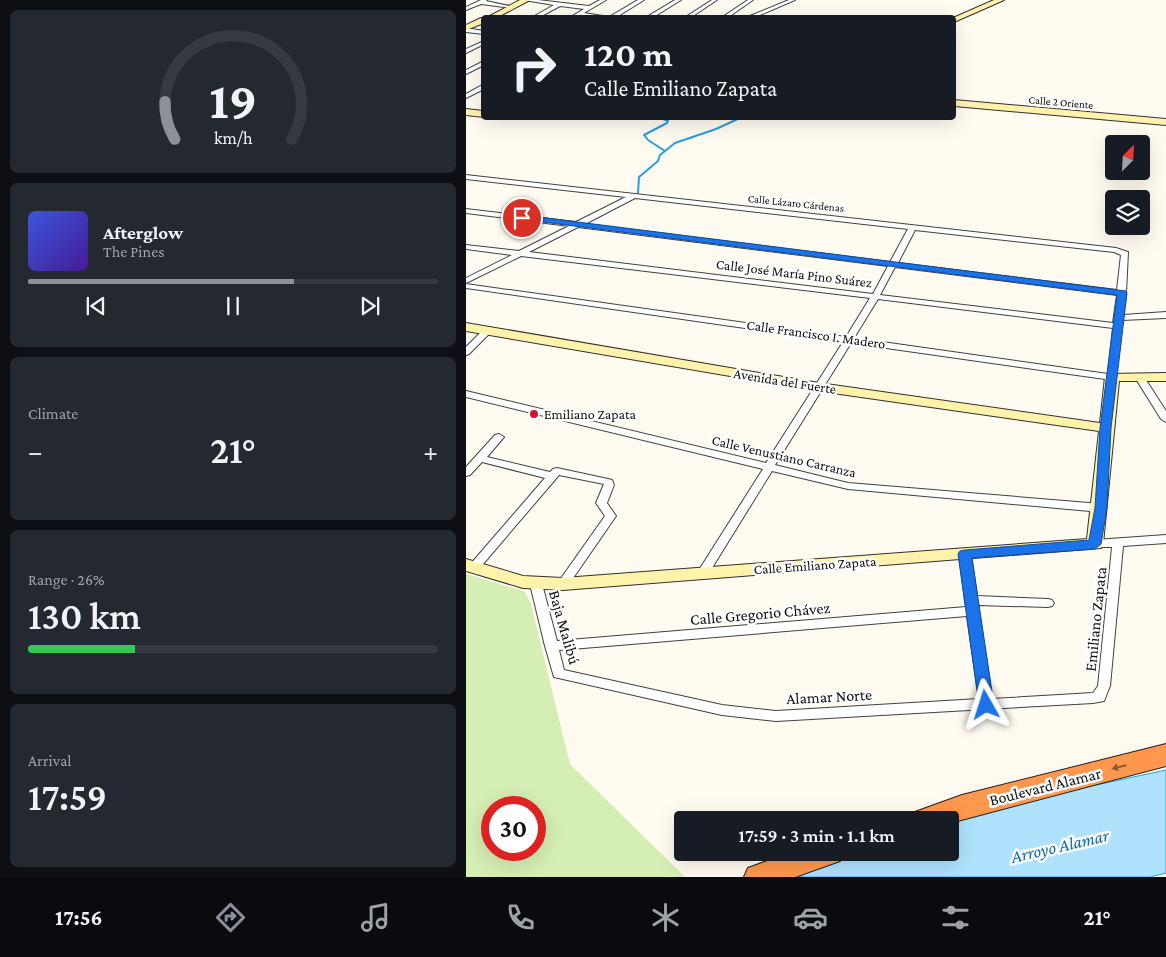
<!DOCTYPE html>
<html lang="en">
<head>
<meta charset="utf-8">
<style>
  body { margin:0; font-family:"Crimson Pro",serif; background:#242831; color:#f1f3f6; height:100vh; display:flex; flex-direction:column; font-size:19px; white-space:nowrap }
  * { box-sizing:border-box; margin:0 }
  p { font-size:16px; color:#9ea1a6 }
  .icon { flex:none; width:28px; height:28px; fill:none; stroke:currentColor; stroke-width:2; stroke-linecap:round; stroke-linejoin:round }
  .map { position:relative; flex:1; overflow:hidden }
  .details { display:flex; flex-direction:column; gap:10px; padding:10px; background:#0d0f14; width:466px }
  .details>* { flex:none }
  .hud { position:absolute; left:15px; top:15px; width:475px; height:105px; border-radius:5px; box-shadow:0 5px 20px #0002; background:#171b24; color:#f1f3f6; overflow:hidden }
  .needle { width:32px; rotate:24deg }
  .controls { position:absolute; left:639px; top:135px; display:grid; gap:10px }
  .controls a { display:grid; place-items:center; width:45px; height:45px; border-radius:5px; background:#171b24; box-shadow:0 5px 20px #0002; font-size:25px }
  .speed { position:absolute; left:15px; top:796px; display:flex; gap:10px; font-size:25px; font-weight:700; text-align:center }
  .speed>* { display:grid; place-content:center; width:65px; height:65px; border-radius:50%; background:#171b24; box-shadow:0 5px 20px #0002; line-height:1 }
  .speed .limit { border:8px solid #d22; background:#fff; color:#111 }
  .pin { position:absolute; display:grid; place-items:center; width:42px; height:42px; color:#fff; margin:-21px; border:2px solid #fff; border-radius:50%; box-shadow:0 1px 5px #0007 }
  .me { position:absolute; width:55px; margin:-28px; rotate:354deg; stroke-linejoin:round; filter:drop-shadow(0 0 4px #0008) }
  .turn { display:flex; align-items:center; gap:18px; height:105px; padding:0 20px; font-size:22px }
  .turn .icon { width:65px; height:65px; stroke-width:2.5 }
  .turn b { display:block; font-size:35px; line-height:42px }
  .big { font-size:38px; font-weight:600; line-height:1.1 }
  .details .card { flex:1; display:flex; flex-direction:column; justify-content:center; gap:8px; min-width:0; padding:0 18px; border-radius:8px; background:#242831 }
  .details .dial { align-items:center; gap:0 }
  .dial svg { height:130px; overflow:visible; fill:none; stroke:#363941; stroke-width:7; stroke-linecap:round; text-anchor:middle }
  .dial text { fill:#f1f3f6; stroke:none }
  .song { display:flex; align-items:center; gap:15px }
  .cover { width:60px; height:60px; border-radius:8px; background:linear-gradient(135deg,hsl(230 70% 55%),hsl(260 70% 35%)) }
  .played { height:5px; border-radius:2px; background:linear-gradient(90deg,#8c9099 65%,#363941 65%) }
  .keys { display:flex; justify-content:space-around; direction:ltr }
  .heat { display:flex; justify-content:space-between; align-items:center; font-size:28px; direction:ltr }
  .charge { height:8px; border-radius:4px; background:linear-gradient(90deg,#34c759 26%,#363941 0) }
  .trip { position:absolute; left:208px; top:811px; width:285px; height:50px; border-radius:5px; background:#171b24; box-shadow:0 5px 20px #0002; font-weight:600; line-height:50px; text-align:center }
  .tabs { display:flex; height:80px; justify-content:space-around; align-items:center; background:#090b0e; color:#9ea1a6 }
  .tabs .icon { width:35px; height:35px }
  .tabs .on { color:#8c9099 }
  .tabs b { font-size:22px; color:#f1f3f6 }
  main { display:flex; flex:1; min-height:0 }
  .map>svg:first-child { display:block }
</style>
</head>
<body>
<main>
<section class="details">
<div class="card dial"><svg viewBox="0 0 100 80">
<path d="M14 69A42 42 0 1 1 86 69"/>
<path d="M14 69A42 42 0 0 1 8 46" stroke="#8c9099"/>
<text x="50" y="56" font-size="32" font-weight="700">19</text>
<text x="50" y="72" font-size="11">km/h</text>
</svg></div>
<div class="card">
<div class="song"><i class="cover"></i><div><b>Afterglow</b><p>The Pines</p></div></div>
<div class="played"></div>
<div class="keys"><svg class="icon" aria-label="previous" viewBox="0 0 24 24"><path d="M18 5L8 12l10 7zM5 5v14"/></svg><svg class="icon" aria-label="pause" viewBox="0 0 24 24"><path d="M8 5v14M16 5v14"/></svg><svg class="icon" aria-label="next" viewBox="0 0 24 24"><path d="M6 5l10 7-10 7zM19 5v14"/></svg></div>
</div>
<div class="card"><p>Climate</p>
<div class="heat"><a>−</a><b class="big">21°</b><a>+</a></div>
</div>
<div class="card"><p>Range · 26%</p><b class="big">130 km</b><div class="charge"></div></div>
<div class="card"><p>Arrival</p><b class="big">17:59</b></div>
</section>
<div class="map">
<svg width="700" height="877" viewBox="0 0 700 877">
  <rect width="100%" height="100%" fill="#fffbf0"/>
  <path fill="#d5eeb4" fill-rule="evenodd" d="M0 574 58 591 65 604 104 764 219 877H0ZM26 808H69V850H26Z"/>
  <path fill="#aee2fd" stroke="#2d9ddc" d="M700 770V873L684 877H330L393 853 484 852V822L532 806Z"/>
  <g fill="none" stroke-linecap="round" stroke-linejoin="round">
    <path stroke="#2d9ddc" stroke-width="2" d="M194 118 202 121 201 123 178 135 182 140 199 151
      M172 193 173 177 192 161 194 155 209 143 250 129 274 118"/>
    <defs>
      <path id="street" d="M15 0H21L20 1 48 7 46 8 15 4 0 10V7Z
        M58 0H72L123 6 134 0H140L118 13 143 17 172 0H178L149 18 113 16 110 18H103L118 9 94 6 72 18H65L88 5Z
        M209 0H215L186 18H179Z
        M246 0H251L224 18H218Z
        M282 0H287L261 18H255Z
        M323 0H329L287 18H279Z
        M0 28 18 31V34L0 32Z
        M18 41V44L0 53V49Z
        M18 61V65L0 74V70Z
        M18 84V89L0 98V94Z
        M0 175 650 248 662 252 660 293 657 315 700 312V318L656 320 649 379 646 380 385 343 309 465 382 483 635 504 640 508 635 512 382 489 306 471 241 576H233L231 573 233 570 297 469 0 397V391L300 463 377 342 0 288V284L380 337 404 298 55 256 0 283V278L46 255 0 249V245L53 251 103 226 0 213V209L110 222 160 197 0 179ZM169 198 442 229 424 262 119 224ZM112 227 422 266 407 294 63 252ZM449 230 648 252 655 255 651 290 432 263ZM429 267 651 295 647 323 414 295ZM412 299 647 328 642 374 388 338Z
        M22 327 25 328 26 330 25 332 3 354 0 355V347L19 328Z
        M675 376 678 377 700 411V422L695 419 670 379Z
        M33 434 38 437 21 457 84 472 87 469 91 468 142 479 146 480 148 485 141 503 150 516 101 587H93L91 584 139 516 130 503 138 484 93 475 12 570H4L2 567 79 478 16 462 4 475 0 476V467L29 435Z
        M700 535V543L657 546 644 686 638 701 627 703 310 721 256 715 88 677 79 646 64 584 66 581H74L76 584 91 641 500 607 493 555 495 552H503L505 555 511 596 582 599 586 600 588 603 586 606 582 607 512 605 526 699 627 693 632 686 646 547H625L623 544 625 541 629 540ZM501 616 513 699 310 711 256 705 98 670 93 650Z"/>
      <path id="secondary" d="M54 0H64L30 18H20Z
        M528 0H538L488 22 487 18Z
        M15 18H18V23L0 30V25Z
        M488 100 700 119V125L488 106Z
        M0 109 18 111V117L0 115Z
        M0 323 353 383 634 423 639 377 641 374 700 373V381H653L637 544 635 548 97 590 57 588 0 571V559L57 576 97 578 621 539 633 431 353 391 0 331Z"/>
      <path id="highway" d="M700 744V766L484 823V820H445L449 812 496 795Z
        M326 852H378L374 861 329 877H278L282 868Z"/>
    </defs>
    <use href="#street" stroke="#414141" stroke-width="2"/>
    <use href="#secondary" stroke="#303030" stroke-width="2"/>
    <use href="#highway" stroke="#1f1f1f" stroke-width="2"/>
    <use href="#street" fill="#fff" fill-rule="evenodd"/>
    <use href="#secondary" fill="#fff3ab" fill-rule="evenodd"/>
    <use href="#highway" fill="#ff984e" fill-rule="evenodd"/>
  </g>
  <defs><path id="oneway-solid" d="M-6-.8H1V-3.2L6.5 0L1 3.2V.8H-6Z" transform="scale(1.25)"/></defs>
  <use fill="#935a31" href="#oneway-solid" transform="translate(653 767) rotate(166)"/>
  <path fill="#1a73e8" stroke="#114b97" d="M56 215 660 291 661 293 645 428 641 508 635 544 629 549 506 558 528 705 525 709 520 711 515 709 513 705 492 554 494 551 499 550 623 540 629 508 634 428 651 295 53 219 52 218Z"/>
  <circle fill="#ce1726" stroke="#fff" stroke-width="2" cx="68" cy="414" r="5"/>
  <g text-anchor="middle" stroke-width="5" stroke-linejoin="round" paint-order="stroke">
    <g font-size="11" fill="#0e0e0e" stroke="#fff">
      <text transform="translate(595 102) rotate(5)" y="4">Calle 2 Oriente</text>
      <text transform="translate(330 203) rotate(6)" y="4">Calle Lázaro Cárdenas</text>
    </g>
    <g font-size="14" fill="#0e0e0e" stroke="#fff">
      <text transform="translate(328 273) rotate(7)" y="5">Calle José María Pino Suárez</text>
      <text transform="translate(350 334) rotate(8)" y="5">Calle Francisco I. Madero</text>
      <text transform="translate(319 381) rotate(9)" y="5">Avenida del Fuerte</text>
      <text transform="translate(318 456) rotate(13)" y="5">Calle Venustiano Carranza</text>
      <text transform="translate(349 565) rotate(-4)" y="5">Calle Emiliano Zapata</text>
    </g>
    <g font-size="14" fill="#0e0e0e" stroke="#fff" text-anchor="start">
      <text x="78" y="419">Emiliano Zapata</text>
    </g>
    <g font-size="16" fill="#0e0e0e" stroke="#fff">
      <text transform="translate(294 613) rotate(-5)" y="6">Calle Gregorio Chávez</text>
      <text transform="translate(629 619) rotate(-84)" y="6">Emiliano Zapata</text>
      <text transform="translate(99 627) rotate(74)" y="6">Baja Malibú</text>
      <text transform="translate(363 696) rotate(-3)" y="6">Alamar Norte</text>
      <text transform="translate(579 786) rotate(-14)" y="6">Boulevard Alamar</text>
    </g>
    <g font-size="18" font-style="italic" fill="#096daf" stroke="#fff">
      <text transform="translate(594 846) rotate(-13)" y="6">Arroyo Alamar</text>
    </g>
  </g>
</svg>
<div class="controls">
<a><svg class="needle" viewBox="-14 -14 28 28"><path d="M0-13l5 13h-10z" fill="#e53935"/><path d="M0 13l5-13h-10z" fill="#9ea1a6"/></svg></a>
<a><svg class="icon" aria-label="layers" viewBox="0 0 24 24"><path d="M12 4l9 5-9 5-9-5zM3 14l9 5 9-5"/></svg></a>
</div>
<div class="speed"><div class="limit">30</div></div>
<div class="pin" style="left:56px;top:218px;background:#d93025"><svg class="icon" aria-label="arrive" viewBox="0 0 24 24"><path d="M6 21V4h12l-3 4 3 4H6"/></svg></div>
<svg class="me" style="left:520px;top:705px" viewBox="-20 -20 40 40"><path d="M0-17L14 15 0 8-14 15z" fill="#1a73e8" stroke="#fff" stroke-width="4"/></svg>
<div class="trip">17:59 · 3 min · 1.1 km</div>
<div class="hud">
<div class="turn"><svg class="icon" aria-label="right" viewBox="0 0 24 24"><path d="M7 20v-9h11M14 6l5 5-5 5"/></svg><div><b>120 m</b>Calle Emiliano Zapata</div></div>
</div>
</div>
</main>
<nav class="tabs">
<b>17:56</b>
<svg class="icon on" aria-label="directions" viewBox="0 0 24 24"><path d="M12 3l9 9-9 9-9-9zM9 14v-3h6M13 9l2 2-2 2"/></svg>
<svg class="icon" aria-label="music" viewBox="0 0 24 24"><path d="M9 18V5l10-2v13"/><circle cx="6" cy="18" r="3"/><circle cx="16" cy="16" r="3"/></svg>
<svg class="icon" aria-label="phone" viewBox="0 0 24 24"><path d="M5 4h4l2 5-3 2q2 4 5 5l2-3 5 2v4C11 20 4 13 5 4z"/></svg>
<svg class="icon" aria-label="climate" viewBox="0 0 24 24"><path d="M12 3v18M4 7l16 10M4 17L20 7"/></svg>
<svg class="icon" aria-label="car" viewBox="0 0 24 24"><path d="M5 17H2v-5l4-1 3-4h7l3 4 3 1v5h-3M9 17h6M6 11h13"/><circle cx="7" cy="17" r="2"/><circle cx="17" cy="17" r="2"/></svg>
<svg class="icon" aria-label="filters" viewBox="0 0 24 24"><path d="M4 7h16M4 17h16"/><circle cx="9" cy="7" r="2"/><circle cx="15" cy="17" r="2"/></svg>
<b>21°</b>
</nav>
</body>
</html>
